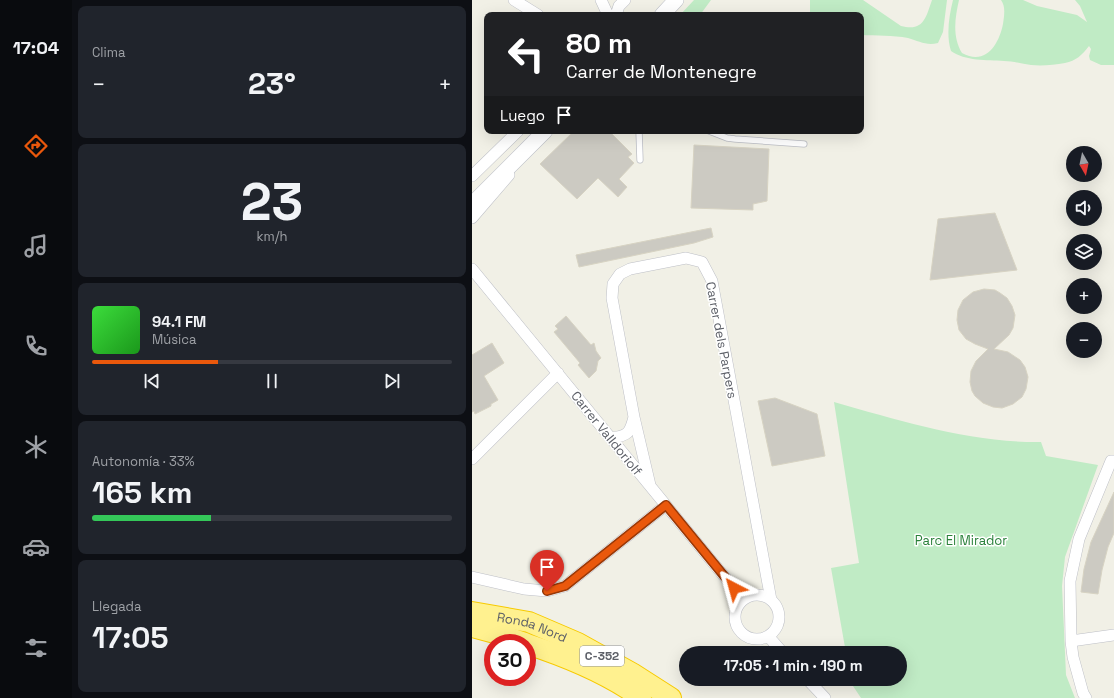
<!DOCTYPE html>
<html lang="es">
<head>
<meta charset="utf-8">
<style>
  body { margin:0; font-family:"Space Grotesk",sans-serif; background:#20242c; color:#f1f3f6; height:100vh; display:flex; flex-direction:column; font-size:15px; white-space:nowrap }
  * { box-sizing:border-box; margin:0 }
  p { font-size:13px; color:#9ea1a6 }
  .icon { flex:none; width:22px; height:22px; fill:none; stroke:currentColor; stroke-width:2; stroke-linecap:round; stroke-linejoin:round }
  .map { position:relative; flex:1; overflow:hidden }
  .drawer { display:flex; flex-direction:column; gap:6px; padding:6px; background:#0d0f14; width:400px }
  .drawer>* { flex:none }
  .guide { position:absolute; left:12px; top:12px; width:380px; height:122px; border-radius:8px; box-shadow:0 4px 16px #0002; background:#202124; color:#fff; overflow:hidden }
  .needle { width:26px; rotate:171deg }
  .buttons { position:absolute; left:594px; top:146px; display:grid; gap:8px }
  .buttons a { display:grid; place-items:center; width:36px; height:36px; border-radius:50%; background:#171b24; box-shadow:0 4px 16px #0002; font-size:20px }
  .speed { position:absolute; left:12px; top:634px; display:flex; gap:8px; font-size:20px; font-weight:700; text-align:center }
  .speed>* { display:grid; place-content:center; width:52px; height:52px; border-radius:50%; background:#171b24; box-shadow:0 4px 16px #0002; line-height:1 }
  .speed .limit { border:6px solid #d22; background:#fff; color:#111 }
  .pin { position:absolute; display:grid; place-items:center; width:34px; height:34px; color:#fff; margin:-41px -17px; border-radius:50% 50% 50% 0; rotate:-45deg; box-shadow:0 0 4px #0007 }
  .pin .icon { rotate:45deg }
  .me { position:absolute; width:44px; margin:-22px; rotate:321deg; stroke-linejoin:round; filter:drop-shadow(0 0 3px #0008) }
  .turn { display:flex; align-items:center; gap:14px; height:84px; padding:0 16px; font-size:18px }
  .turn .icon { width:52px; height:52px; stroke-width:2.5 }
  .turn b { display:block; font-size:28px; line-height:34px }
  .then { display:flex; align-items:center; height:38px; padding:0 16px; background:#0003; gap:8px; font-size:15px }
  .big { font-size:30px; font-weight:600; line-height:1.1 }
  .drawer .tile { flex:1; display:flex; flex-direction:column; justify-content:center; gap:6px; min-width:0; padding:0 14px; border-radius:8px; background:#20242c }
  .drawer .dial { align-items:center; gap:0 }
  .dial b { font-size:52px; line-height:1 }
  .song { display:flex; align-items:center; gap:12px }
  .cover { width:48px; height:48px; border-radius:6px; background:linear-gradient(135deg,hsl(120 70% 55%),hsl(120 70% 35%)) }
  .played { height:4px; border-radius:2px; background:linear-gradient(90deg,#ea580c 35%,#363941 35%) }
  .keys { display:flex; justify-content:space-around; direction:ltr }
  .heat { display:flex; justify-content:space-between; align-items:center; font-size:22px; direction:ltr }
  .charge { height:6px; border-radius:3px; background:linear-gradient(90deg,#34c759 33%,#363941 0) }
  .trip { position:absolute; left:207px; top:646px; width:228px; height:40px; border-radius:20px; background:#171b24; box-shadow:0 4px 16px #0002; font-weight:600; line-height:40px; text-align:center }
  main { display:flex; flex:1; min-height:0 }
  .dock { display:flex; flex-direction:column; width:72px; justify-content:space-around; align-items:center; background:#090b0e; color:#9ea1a6 }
  .dock .icon { width:28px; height:28px }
  .dock .active { color:#ea580c }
  .dock b { font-size:18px; color:#f1f3f6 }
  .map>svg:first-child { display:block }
</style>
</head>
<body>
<main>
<nav class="dock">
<b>17:04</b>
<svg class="icon active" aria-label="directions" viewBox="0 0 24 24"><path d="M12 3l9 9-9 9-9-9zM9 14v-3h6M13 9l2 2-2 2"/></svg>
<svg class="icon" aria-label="music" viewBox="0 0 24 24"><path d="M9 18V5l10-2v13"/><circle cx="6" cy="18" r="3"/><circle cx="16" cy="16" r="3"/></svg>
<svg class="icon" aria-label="phone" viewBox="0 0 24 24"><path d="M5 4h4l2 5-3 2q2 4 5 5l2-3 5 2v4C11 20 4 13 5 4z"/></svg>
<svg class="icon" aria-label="climate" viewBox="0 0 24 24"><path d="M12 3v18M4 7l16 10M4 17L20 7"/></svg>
<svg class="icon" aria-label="car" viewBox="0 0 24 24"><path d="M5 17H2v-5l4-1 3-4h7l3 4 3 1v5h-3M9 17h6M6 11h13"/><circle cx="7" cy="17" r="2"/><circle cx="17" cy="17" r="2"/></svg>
<svg class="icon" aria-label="filters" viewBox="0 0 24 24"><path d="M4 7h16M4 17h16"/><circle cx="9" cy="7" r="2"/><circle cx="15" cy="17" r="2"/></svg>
</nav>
<section class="drawer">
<div class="tile"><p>Clima</p>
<div class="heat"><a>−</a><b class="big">23°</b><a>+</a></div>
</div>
<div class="tile dial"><b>23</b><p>km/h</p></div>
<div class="tile">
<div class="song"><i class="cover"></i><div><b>94.1 FM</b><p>Música</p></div></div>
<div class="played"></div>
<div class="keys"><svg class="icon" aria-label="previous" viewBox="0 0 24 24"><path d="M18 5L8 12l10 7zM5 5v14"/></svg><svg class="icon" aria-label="pause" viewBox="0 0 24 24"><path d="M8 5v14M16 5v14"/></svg><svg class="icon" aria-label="next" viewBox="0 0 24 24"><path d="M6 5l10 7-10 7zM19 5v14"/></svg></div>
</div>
<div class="tile"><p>Autonomía · 33%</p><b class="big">165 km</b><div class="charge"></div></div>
<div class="tile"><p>Llegada</p><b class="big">17:05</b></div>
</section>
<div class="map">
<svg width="642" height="698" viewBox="0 0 642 698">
  <rect width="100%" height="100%" fill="#f1f0e6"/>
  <path fill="#c0ebc5" d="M222 0H239L228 15H208Z
    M338 0H391L429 26C452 32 454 17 460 0H475L471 32 466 43C454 46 447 41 436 38 421 35 404 36 389 35V15H338Z
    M481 0H487C483 18 480 36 490 53 514 66 527 44 531 24 532 16 534 7 529 0H551L565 6 605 15 615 22 608 6 603 0H642V65H629L618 60 617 56 619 49 617 46C610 55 604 61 593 63 582 65 570 66 559 65 550 64 541 61 532 61 515 60 493 61 479 51 474 35 477 16 481 0Z
    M362 402C429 421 499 443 569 442L574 456 626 465 593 557 590 586 594 675 603 698H389L381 686 380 679H428V653H374L359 568 387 563Z"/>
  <path fill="#cccac2" stroke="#d7d3c3" d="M102 131H137L160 154 156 157 162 163 147 179 155 187 146 197 126 178 105 199 68 164Z
    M222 145 297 149 295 201 281 204V210L219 208Z
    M523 213 545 270 458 280 466 219Z
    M239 228 241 237 222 243 107 267 104 255Z
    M512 289 523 290 528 293 535 298 540 306 543 315 541 328 537 335 522 349 536 352 548 360 553 367 556 377 554 389 550 397 541 404 530 408 521 407 511 403 503 396 500 391 498 382 499 371 504 361 516 349 503 344 494 339 487 330 485 320 486 310 491 300 501 292Z
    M94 316 119 345 122 343 124 351 129 358 126 361 124 371 117 378 106 365 108 363 82 332 86 329 83 326Z
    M20 343 32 363 12 376 26 400 19 404V406L3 414 2 411 0 412V355Z
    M303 398 345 414 353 456 300 466 286 401Z
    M642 492V533L636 547 630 570 626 594 609 592 612 569 619 542Z"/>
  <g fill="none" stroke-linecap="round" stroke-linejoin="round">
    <defs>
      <path id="lane" d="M167 131 168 160
        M237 131 255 138 263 139 332 144"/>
      <path id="street" d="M42 0 66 15
        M129 0 136 15
        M144 15 147 6 153 0
        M0 176 46 131
        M0 218 37 175
        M0 269 270 598
        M139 438C156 436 158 433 162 417
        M0 459 86 373
        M178 485 162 417 140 298 141 284 148 274 158 269 214 258 230 262 240 281 299 600
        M0 577 52 589 75 591 93 586 194 505
        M263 617a22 22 0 1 1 44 0a22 22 0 1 1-44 0Z
        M296 636 311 653
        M599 641 642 635
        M335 679 353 698
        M614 698 611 693 601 657 599 641 598 581 607 539 639 461H642"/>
      <path id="secondary" d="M190 15 204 0
        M0 204 73 131"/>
      <g id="highway">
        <path id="s1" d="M0 612 57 622 106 643 160 673 199 698"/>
        <path d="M0 627 23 633 53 643"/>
        <path d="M55 644C95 657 135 673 169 698"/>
      </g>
    </defs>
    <use href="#lane" stroke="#bdbfc6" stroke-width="7"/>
    <use href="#street" stroke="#bdbfc6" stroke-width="12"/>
    <use href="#secondary" stroke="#bec0c8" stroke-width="16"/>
    <use href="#highway" stroke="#f7ca00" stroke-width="22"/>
    <use href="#lane" stroke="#fff" stroke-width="5.5"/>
    <use href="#street" stroke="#fff" stroke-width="11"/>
    <use href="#secondary" stroke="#fff" stroke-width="15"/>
    <use href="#highway" stroke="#fff18f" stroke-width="20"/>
  </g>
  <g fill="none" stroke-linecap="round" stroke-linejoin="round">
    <defs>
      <path id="route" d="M75 591 93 586 194 505 262 588"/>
    </defs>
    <use href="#route" stroke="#983908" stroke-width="10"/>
    <use href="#route" stroke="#ea580c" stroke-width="7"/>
  </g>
  <g text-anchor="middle" stroke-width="3" stroke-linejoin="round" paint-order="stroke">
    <rect fill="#fff" stroke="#8e9095" stroke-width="1" x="108" y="646" width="44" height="20" rx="3"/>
    <g font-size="12" font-weight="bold" fill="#5d6068">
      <text x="130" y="660">C-352</text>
    </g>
    <g font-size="13" fill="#5d6068" stroke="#fff">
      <text transform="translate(250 340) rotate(79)" y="5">Carrer dels Parpers</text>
      <text transform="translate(135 433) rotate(51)" y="5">Carrer Valldoriolf</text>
      <text dy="5" stroke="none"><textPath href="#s1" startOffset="62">Ronda Nord</textPath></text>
    </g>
    <g font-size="13" fill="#2a813a" stroke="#fff">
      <text x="489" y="545">Parc El Mirador</text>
    </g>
  </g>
</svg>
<div class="buttons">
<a><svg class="needle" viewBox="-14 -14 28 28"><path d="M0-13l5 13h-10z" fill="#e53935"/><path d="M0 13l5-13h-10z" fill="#9ea1a6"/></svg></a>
<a><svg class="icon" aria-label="sound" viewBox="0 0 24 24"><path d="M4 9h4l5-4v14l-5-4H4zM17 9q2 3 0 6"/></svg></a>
<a><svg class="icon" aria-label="layers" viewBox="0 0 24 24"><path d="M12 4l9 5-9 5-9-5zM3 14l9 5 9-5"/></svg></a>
<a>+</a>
<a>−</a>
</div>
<div class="speed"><div class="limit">30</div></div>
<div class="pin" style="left:75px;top:591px;background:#d93025"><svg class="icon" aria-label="arrive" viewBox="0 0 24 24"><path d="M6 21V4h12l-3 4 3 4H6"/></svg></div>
<svg class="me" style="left:262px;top:588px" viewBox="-20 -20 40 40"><path d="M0-17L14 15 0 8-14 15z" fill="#ea580c" stroke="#fff" stroke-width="4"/></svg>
<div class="trip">17:05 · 1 min · 190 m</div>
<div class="guide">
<div class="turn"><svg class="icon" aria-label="left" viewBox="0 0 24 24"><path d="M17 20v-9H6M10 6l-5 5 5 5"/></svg><div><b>80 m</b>Carrer de Montenegre</div></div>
<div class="then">Luego<svg class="icon" aria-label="arrive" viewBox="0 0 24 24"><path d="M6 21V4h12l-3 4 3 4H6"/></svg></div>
</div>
</div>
</main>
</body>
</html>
